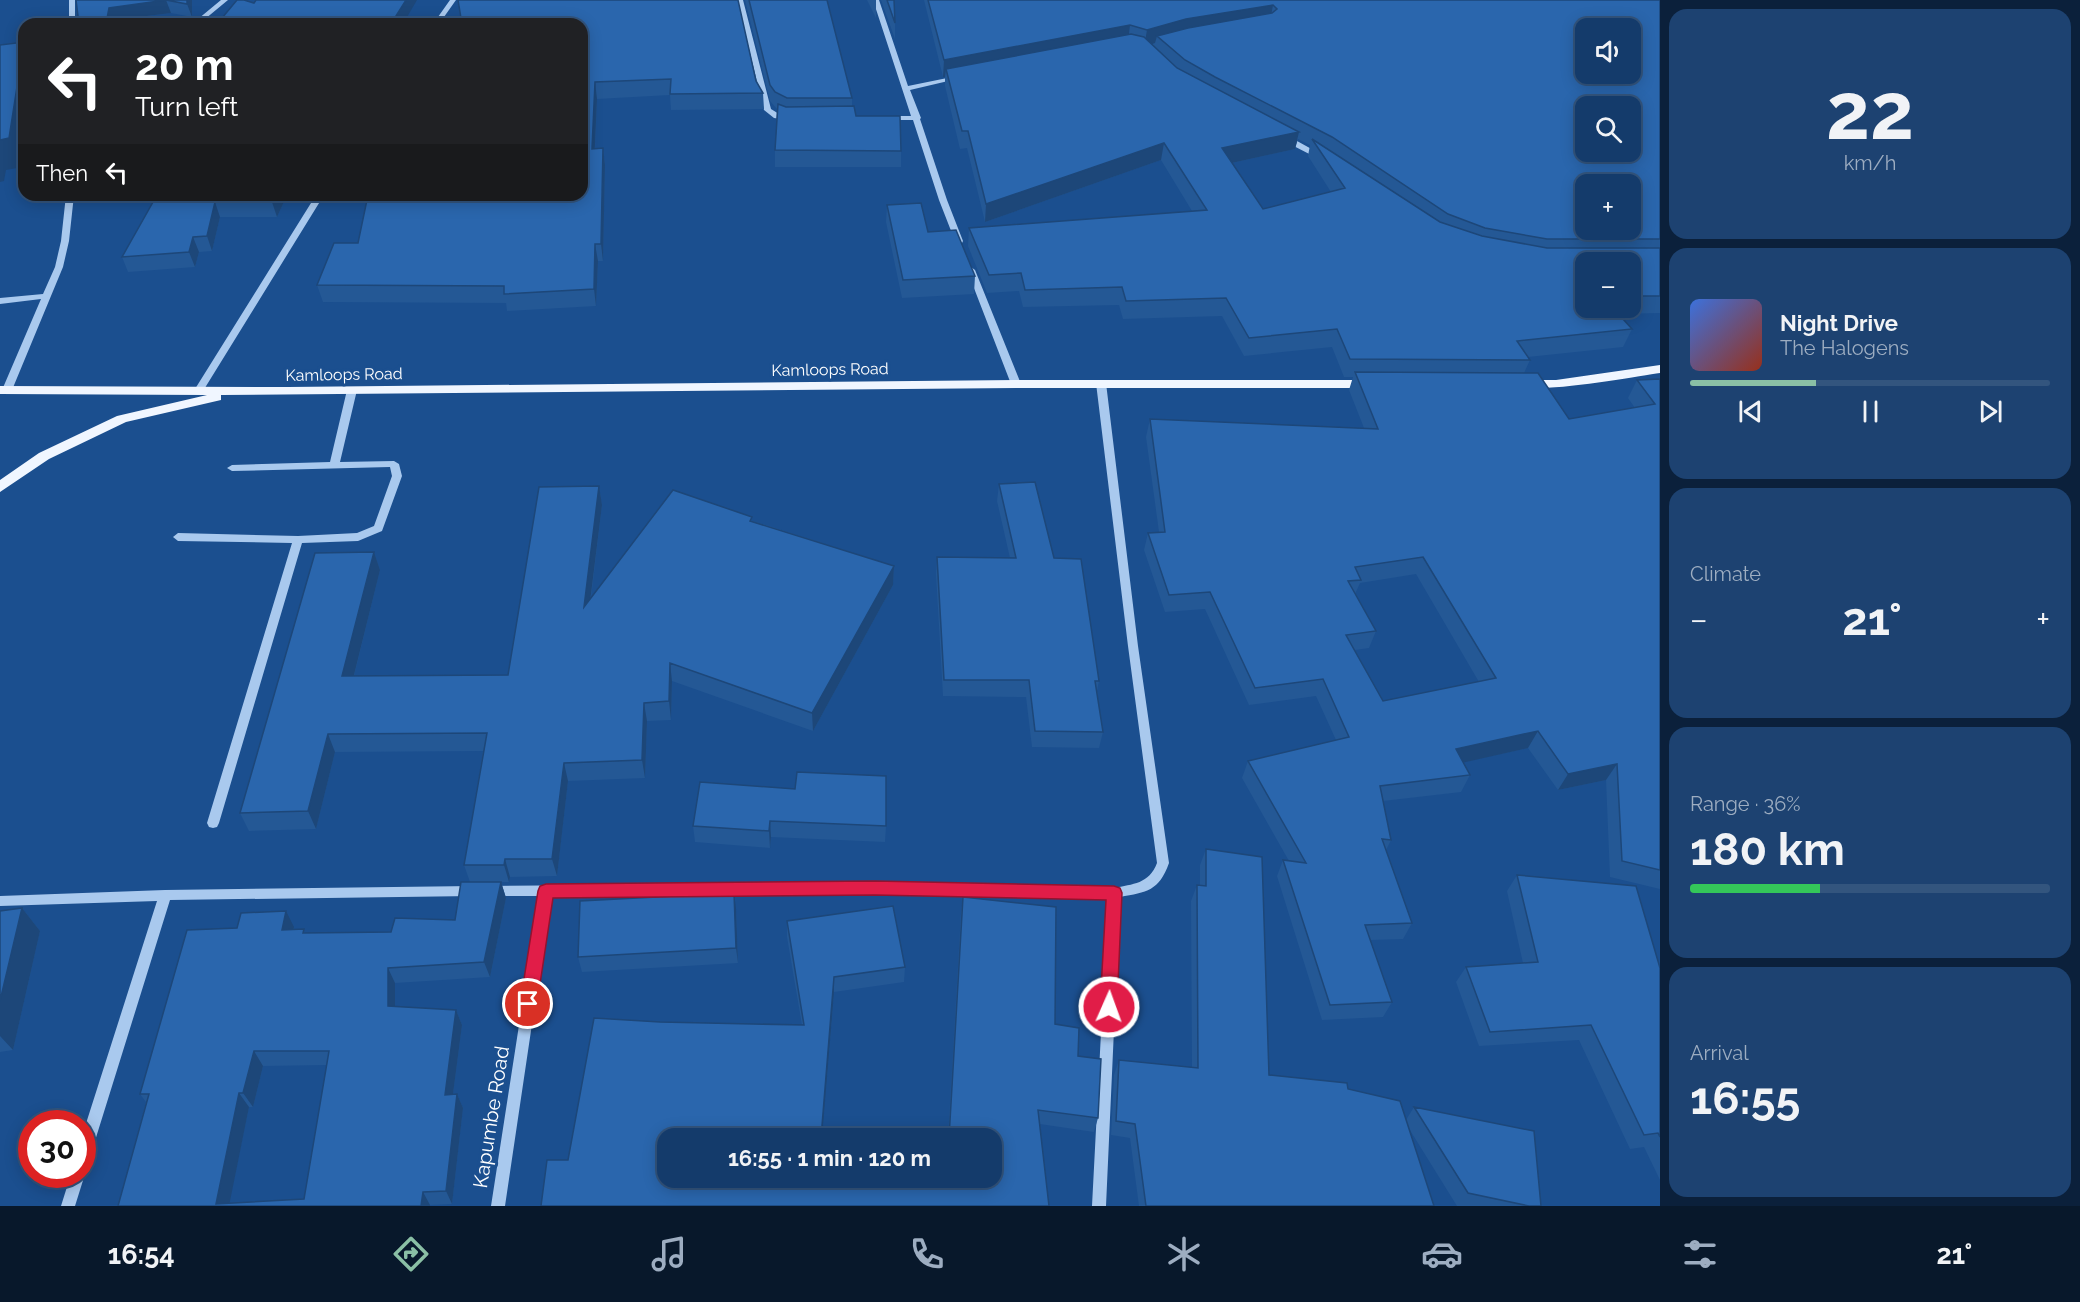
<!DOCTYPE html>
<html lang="en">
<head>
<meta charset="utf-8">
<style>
  body { margin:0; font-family:Raleway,sans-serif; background:#1d4271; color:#f1f3f6; height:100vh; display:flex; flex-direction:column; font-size:22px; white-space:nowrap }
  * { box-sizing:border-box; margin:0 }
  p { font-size:20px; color:#9dadc1 }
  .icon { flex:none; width:33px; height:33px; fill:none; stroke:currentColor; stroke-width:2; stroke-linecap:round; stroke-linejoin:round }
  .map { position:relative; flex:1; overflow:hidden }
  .drawer { display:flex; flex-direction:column; gap:9px; padding:9px; background:#0b203b; width:420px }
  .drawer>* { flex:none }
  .top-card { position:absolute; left:18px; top:18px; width:570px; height:183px; border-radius:18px; box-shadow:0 3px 15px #0003,0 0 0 2px #33557e; background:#202124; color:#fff; overflow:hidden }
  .controls { position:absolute; left:1575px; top:18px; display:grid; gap:12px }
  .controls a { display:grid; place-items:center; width:66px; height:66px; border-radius:12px; background:#143b6b; box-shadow:0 3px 15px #0003,0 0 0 2px #33557e; font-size:30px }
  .speed { position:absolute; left:18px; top:1110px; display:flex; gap:12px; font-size:30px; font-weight:700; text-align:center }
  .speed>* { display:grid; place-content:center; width:78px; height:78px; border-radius:50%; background:#143b6b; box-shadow:0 3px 15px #0003,0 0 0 2px #33557e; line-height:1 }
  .speed .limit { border:9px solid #d22; background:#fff; color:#111 }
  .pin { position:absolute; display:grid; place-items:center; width:51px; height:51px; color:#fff; margin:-26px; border:3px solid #fff; border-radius:50%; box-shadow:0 2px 6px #0007 }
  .me { position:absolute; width:66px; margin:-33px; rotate:2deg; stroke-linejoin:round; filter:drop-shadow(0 0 4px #0008) }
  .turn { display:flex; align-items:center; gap:21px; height:126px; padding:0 18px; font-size:27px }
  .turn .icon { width:78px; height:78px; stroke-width:2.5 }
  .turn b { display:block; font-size:42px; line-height:51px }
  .then { display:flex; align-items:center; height:57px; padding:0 18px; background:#0003; gap:12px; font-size:22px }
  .big { font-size:45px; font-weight:700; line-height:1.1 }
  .drawer .tile { flex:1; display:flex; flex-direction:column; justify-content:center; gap:9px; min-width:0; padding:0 21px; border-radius:18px; background:#1d4271 }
  .drawer .dial { align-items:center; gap:0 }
  .dial b { font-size:78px; line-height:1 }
  .song { display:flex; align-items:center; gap:18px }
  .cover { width:72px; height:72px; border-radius:9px; background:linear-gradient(135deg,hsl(220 70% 55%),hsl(10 70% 35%)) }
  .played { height:6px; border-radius:3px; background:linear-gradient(90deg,#8abfa5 35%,#33557e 35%) }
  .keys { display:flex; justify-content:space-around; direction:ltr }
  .heat { display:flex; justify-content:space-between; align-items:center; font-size:33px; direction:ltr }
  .charge { height:9px; border-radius:4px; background:linear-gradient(90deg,#34c759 36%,#33557e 0) }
  .trip { position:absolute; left:657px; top:1128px; width:345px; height:60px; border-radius:18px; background:#143b6b; box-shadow:0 3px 15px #0003,0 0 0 2px #33557e; font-weight:700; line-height:60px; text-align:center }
  .tab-bar { display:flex; height:96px; justify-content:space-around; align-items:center; background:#08182b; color:#9dadc1 }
  .tab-bar .icon { width:42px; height:42px }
  .tab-bar .active { color:#8abfa5 }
  .tab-bar b { font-size:27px; color:#f1f3f6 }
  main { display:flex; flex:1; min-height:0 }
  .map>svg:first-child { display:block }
</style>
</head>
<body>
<main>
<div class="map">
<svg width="1660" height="1206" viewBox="0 0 1660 1206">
  <rect width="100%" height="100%" fill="#1b4f8f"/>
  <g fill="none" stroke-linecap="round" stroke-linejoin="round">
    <path fill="#a9c9ee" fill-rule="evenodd" d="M69 0H75V24H69Z
      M221 0H228L199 24H192Z
      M450 0H456L439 24H433Z
      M737 0H743L771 109 779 114 794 117V121L774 118 764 110Z
      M873 0H879L908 86 957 76 961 78 910 90 921 118 920 119 947 200 963 241 962 243H956L955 241 939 200 913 120H887L883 118 887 116H911Z
      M1282 136H1288L1326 157 1319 159 1282 140Z
      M66 195H74L69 241 63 267 12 390 10 392H4L2 390 41 299 0 304V298L43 294 55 267 61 241Z
      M316 195H324L203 391H197L195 389Z
      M971 267 975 270 1021 384 1019 386H1013L1011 384 967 270Z
      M1101 380 1106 383 1138 646 1169 863C1159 891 1147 892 1120 897L1106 1206H1092L1108 898 875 893 551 896 505 1206H491L539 896H492L488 895 486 891 488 887 492 886 875 883 1114 888C1133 884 1149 884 1157 863L1128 646 1096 383Z
      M352 387 357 390 340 462 394 461 399 464 402 476 382 531 358 541 302 543 219 823 217 827 213 828 209 827 207 823 292 543 178 541 173 537 178 533 298 536 357 533 374 526 392 476 390 467 232 471 227 468 232 465 330 462 347 390Z
      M473 886 477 887 479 891 477 895 473 896 170 900 89 1160 87 1165 82 1167V1136L157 901 0 906V896L165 890Z
      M82 1169 85 1174 75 1206H61L71 1174H82Z"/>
    <path fill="#f0f6ff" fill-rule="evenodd" d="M1660 365V373C1638 376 1532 396 1520 384L1527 380H1556Z
      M1016 380H1371L1378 384 1371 388H1016L221 395V400L126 422 49 459 0 492V480L39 453 117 416 207 395 0 394V386L288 387Z"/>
  </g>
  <path fill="#245895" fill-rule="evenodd" d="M76 0H192V17L171 13 114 20Z
    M458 0 756 81 763 93 764 109 671 110 670 95 597 99 595 149 603 148 605 165 603 261H598L596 306 507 311 506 303 323 302 317 285 358 243 582 195Z
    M745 0H827L852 98V106L856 116 901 151V167H775V150L777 109 770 101Z
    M867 0H876V18Z
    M881 0H894L895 23V39Z
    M924 0H1660V313L1619 314 1632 329 1623 347 1528 357 1530 360 1524 373 1569 419 1635 408 1628 398 1637 380 1660 379V889L1610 877 1606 780 1558 790 1528 748 1463 762 1470 775 1461 792 1383 801 1391 840 1386 850 1412 923 1403 939 1370 940 1392 1002 1383 1017 1322 1020 1277 876 1283 860 1289 861 1242 778 1248 761 1336 740 1316 696 1249 705 1205 609 1165 612 1144 550 1148 533 1159 532 1146 437 1150 419 1364 428 1349 390 1353 377H1344L1332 347 1244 356 1222 316 1123 319 1119 305 1023 307 1019 291 987 293 968 246 969 228 1192 211 1161 160 985 222 967 148 960 149 945 86V77H943ZM1298 139 1310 145 1308 156 1331 192 1263 209 1232 163 1295 149ZM1630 262V308H1586ZM1416 574 1479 682 1383 701 1355 650 1369 648 1376 631 1355 594 1360 583Z
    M157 195H287L277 217H220L212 251 199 252 195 267 128 272 122 257Z
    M887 205 928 232 975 276 974 294 902 298 886 222Z
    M999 484 1054 558 1099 681 1097 691 1103 732 1099 748 1032 747 1026 697 943 696 936 574 937 557 1010 558 997 501Z
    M599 486 602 505 591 598 753 521 894 566 893 585 813 731 672 681 671 720 647 721 645 778 568 781 557 876 510 877 509 882H501L506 898 490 977 395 983V1006L456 1010 462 1025 453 1094H457L463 1108 452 1204 430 1205 118 1206 146 1102 140 1094 294 927V929L307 933 391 932 455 920 470 882 464 865 483 751 335 752 316 829 249 831 240 813 374 552 380 570 354 676 508 675ZM327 1065 304 1199 229 1203 249 1107H253L263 1066Z
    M700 782 886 826 885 842 771 837 770 848 695 842 693 826Z
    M1206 849 1269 1075 1348 1089 1406 1120 1414 1107 1529 1206H1457L1408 1127 1434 1206H1139L1130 1138 1111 1135 1114 1075 1119 1060 1192 1068 1191 901 1197 885H1200V865Z
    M1517 875 1660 968V1180L1644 1147 1630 1149 1579 1040 1479 1046 1456 982 1466 967 1523 963 1507 891Z
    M963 897 1078 1056 1098 1118 1094 1132 1040 1124 1049 1206 568 1160 660 1022 802 1025 787 937V921L905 967 904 982 834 992 822 1138H668L992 1178V1138H948L961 913Z
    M22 908 40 931 13 1050 0 1052V911Z
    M736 909 738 963 582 972 578 957Z"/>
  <path fill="#1d4779" d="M166 0 171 13 114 20 113 24H106L109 8Z
    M187 0H192V17L187 4Z
    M406 0H417L403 24H391Z
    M1273 5 1270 22 1157 36 1155 43 1144 47 1147 30 1186 19Z
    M1130 25 1128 42 946 69 945 77H943L944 60Z
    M24 43V155L22 167 6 170 4 181 0 182V140Z
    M595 82 597 99 594 166 592 149Z
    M1299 132 1295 149 1218 166 1222 148Z
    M1164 143 1161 160 985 222 986 204Z
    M603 148 605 165 603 261 601 244Z
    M276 195H287L277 217 272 202Z
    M215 202 220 217 212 251 207 236Z
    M193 237 199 252 195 267 189 252Z
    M595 244 598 261 596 306 594 289Z
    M599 486 602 505 587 626 584 607Z
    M374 552 380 570 349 695 342 676Z
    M894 566 893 585 813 731 812 713Z
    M670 663 672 681 671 720 669 701Z
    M644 703 647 721 645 778 642 760Z
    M1538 731 1528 748 1448 766 1456 749Z
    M328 734 335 752 316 829 308 811Z
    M564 763 568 781 557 876 552 859Z
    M1617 764 1606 780 1558 790 1568 774Z
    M770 821 771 837 770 848 769 831Z
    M505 859 510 877 509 882 504 865Z
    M501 882 506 898 490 977 484 962Z
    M734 893 736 909 738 963 736 948Z
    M22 908 40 931 13 1050 0 1036V1001Z
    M286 911 294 927 291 945 282 930Z
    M388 968 395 983V1021L388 1006Z
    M834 977V992L822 1138H821Z
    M456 1010 462 1025 451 1109 445 1095Z
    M254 1051 263 1066 253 1107 243 1093Z
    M239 1093 249 1107 229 1206 216 1204Z
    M457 1094 463 1108 452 1204 446 1191Z
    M423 1192 430 1205V1206H421Z"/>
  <path fill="#2a66ad" stroke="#1d4779" stroke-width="1.5" fill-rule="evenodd" d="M76 0H187V4L166 0 109 8 106 24H79Z
    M237 0H244L254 3 256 0H406L391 24H217Z
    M458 0H738L756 81 763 93 670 94 671 79 595 82 592 149 603 148 601 244H595L594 289 504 294V286L317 285 334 243H358L368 195H582V24H462Z
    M749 0H827L852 98H787L775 92 770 85Z
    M887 0H894L895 23Z
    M928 0H1660V239H1547L1485 228 1448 214 1332 137 1215 77 1185 60 1157 36 1188 28 1272 13 1277 9 1273 5 1186 19 1147 30 1130 25 944 60ZM1586 28H1630V74H1586ZM1586 106H1630V152H1586ZM1586 184H1630V230H1586Z
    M1131 34 1144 37 1177 68 1299 132 1222 148 1263 209 1345 188 1312 139 1440 222 1482 236 1547 248H1660V296H1630V262H1586V308H1613L1632 329 1517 341 1530 360 1350 359 1337 329 1249 338 1226 298 1126 301 1122 287 1025 290 1021 273 989 275 969 228 1207 210 1164 143 986 204 968 131H962L946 69Z
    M24 42 9 138 0 140V45Z
    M778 104 786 107 854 106 856 116H900L901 151 775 150Z
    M157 195H276L272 202H215L207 236 193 237 189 252 122 257Z
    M921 203 928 232 956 230 975 276 903 280 887 205Z
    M1355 372 1538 373 1569 419 1655 404 1637 380 1660 379V870L1622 861 1617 764 1568 774 1538 731 1456 749 1470 775 1380 786 1391 840 1382 839 1412 923 1365 925 1392 1002 1330 1005 1283 860 1306 863 1248 761 1349 737 1323 679 1255 688 1210 592 1169 595 1148 533 1165 532 1150 419 1378 429ZM1423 557 1496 678 1383 701 1346 635 1376 631 1348 581 1361 580 1355 567Z
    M1035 482 1054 558 1081 559 1099 681H1095L1103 732 1035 731 1029 680H944L937 557 1016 558 999 484Z
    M599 486 584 607 673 490 752 517 750 521 894 566 812 713 670 663 669 701 644 703 642 760 564 763 552 859H505L504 865H464L487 733 328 734 308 811 240 813 315 553 374 552 342 676 508 675 539 487Z
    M797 772 886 776V826L770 821 769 831 693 826 700 782 795 789Z
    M1206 849 1262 857 1269 1075 1347 1083 1348 1089 1400 1101 1434 1206H1146L1135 1124 1116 1121 1119 1060 1198 1068 1197 885 1206 886Z
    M1517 875 1636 886 1660 968V1137L1658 1133 1644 1135 1591 1025 1490 1032 1466 967 1538 962Z
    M461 882H501L484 962 388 968V1006L456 1010 445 1095 457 1094 446 1191 423 1192 421 1206H118L149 1094H140L187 930 237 928 241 913 286 911 282 930 304 929 303 933 391 932 395 918 455 920ZM254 1051H329L304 1199 216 1204 239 1093H243Z
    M734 893 736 948 578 957 580 901Z
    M963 897 1056 907 1055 1024 1079 1028 1078 1056 1101 1059 1098 1118 1038 1110 1049 1206H541L547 1160H568L594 1018 660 1022 804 1025 787 921 893 906 905 967 834 977 821 1138H668V1178H992V1138H949Z
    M22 908 0 1001V911Z
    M1414 1107 1534 1131 1541 1206H1529L1468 1193Z"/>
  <path fill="#e11d48" stroke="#92132f" stroke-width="1.5" d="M875 881 1114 886 1120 888 1122 893 1117 1007 1115 1013 1109 1015 1103 1013 1100 1007 1106 900 875 895 553 898 537 1004 534 1009 528 1011 522 1009 520 1004 538 891 540 886 546 884Z"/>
  <g text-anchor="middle" stroke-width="6" stroke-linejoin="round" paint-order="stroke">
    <g font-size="16" fill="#fff" stroke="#1b4f8f">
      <text transform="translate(830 369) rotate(-1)" y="6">Kamloops Road</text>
      <text transform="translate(344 374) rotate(-1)" y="6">Kamloops Road</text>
    </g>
    <g font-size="20" fill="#fff" stroke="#1b4f8f">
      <text transform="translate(491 1117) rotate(-81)" y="7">Kapumbe Road</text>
    </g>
  </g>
</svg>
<div class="controls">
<a><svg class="icon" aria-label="sound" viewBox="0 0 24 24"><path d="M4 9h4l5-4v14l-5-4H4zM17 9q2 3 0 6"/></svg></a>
<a><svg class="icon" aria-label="search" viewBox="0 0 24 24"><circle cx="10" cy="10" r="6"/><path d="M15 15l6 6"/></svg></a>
<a>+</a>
<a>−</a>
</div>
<div class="speed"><div class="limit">30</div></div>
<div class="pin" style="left:528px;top:1004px;background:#d93025"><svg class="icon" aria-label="arrive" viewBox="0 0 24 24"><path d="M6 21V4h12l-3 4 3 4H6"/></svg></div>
<svg class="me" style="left:1109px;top:1007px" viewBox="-20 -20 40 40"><circle r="17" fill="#e11d48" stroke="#fff" stroke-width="3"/><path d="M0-11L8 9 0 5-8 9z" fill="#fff"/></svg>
<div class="trip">16:55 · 1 min · 120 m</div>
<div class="top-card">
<div class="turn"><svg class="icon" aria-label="left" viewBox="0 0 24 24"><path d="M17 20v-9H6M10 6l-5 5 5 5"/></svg><div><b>20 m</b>Turn left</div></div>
<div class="then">Then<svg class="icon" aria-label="left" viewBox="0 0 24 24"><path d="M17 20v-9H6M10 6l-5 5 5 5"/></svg></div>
</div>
</div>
<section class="drawer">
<div class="tile dial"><b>22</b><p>km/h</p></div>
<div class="tile">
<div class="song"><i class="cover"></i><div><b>Night Drive</b><p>The Halogens</p></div></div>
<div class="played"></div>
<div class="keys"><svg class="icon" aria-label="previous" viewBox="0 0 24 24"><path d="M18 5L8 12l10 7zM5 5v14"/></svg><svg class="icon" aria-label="pause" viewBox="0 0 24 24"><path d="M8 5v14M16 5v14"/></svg><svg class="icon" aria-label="next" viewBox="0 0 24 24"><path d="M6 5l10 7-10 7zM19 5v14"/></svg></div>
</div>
<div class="tile"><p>Climate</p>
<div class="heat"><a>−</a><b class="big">21°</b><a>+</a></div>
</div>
<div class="tile"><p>Range · 36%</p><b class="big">180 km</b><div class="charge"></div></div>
<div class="tile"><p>Arrival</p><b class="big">16:55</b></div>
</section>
</main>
<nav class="tab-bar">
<b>16:54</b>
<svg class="icon active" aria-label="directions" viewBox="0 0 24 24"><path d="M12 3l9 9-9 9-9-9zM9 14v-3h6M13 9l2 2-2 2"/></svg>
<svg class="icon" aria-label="music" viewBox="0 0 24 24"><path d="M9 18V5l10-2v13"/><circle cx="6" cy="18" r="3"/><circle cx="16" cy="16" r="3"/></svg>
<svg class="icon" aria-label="phone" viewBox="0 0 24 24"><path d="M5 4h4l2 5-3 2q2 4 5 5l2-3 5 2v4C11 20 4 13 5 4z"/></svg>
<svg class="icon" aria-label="climate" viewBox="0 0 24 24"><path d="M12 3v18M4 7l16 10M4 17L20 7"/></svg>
<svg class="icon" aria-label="car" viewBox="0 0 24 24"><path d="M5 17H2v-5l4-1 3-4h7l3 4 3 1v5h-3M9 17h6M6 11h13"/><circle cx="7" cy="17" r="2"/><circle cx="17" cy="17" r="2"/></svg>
<svg class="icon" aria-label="filters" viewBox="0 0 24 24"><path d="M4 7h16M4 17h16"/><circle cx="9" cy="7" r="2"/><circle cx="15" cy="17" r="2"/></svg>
<b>21°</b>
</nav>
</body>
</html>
